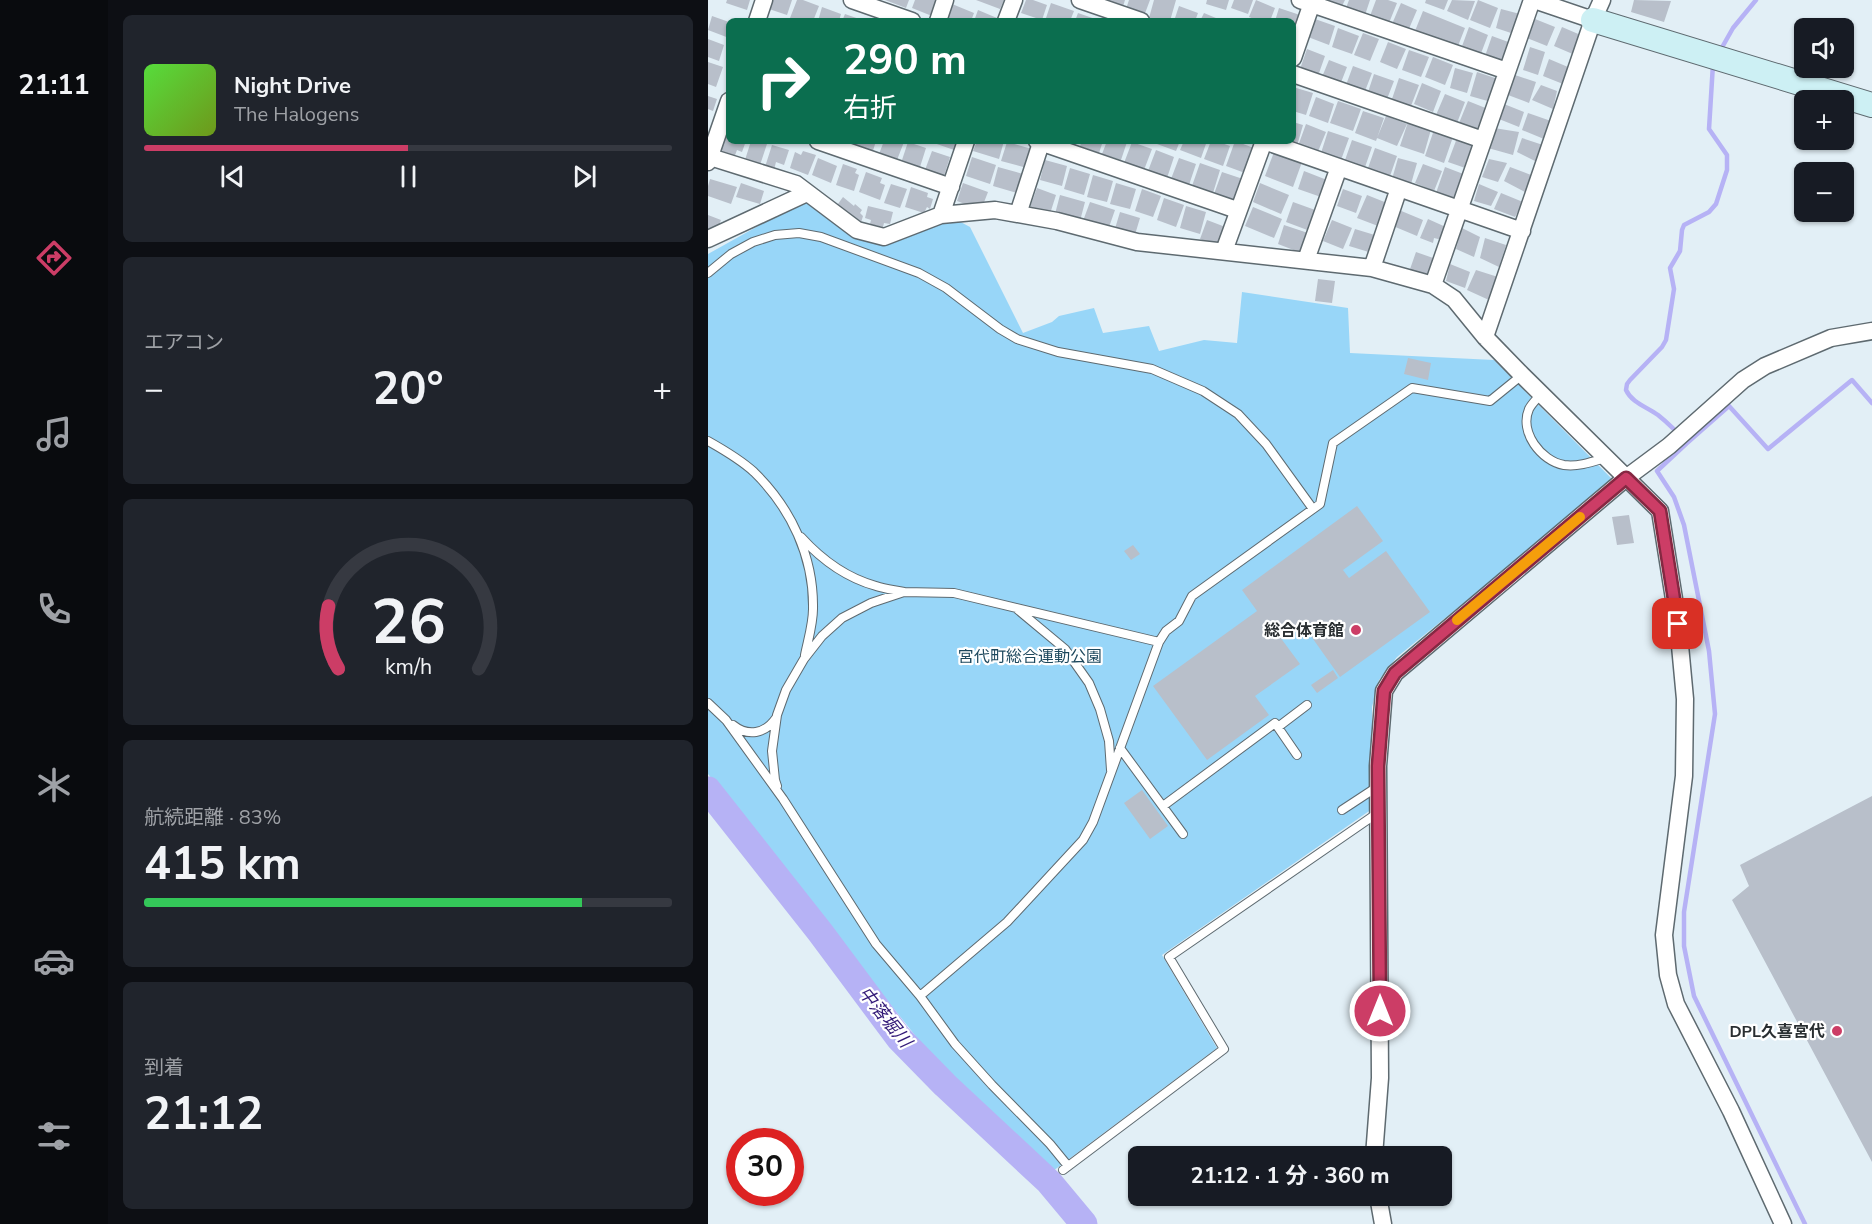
<!DOCTYPE html>
<html lang="ja">
<head>
<meta charset="utf-8">
<style>
  body { margin:0; font-family:"Nunito Sans","Noto Sans JP",sans-serif; background:#20242c; color:#f1f3f6; height:100vh; display:flex; flex-direction:column; font-size:22px; white-space:nowrap }
  * { box-sizing:border-box; margin:0 }
  p { font-size:20px; color:#9ea1a6 }
  .icon { flex:none; width:33px; height:33px; fill:none; stroke:currentColor; stroke-width:2; stroke-linecap:round; stroke-linejoin:round }
  .map { position:relative; flex:1; overflow:hidden }
  .details { display:flex; flex-direction:column; gap:15px; padding:15px; background:#0d0f14; width:600px }
  .details>* { flex:none }
  .hud { position:absolute; left:18px; top:18px; width:570px; height:126px; border-radius:9px; box-shadow:0 2px 4px #0004; background:#0b6e4f; color:#fff; overflow:hidden }
  .controls { position:absolute; left:1086px; top:18px; display:grid; gap:12px }
  .controls a { display:grid; place-items:center; width:60px; height:60px; border-radius:9px; background:#171b24; box-shadow:0 2px 4px #0004; font-size:30px }
  .speed { position:absolute; left:18px; top:1128px; display:flex; gap:12px; font-size:30px; font-weight:700; text-align:center }
  .speed>* { display:grid; place-content:center; width:78px; height:78px; border-radius:50%; background:#171b24; box-shadow:0 2px 4px #0004; line-height:1 }
  .speed .limit { border:9px solid #d22; background:#fff; color:#111 }
  .pin { position:absolute; display:grid; place-items:center; width:51px; height:51px; color:#fff; margin:-26px; border-radius:12px; box-shadow:0 3px 9px #0006 }
  .me { position:absolute; width:66px; margin:-33px; rotate:0deg; stroke-linejoin:round; filter:drop-shadow(0 0 4px #0008) }
  .turn { display:flex; align-items:center; gap:21px; height:126px; padding:0 18px; font-size:27px }
  .turn .icon { width:78px; height:78px; stroke-width:2.5 }
  .turn b { display:block; font-size:42px; line-height:51px }
  .big { font-size:45px; font-weight:700; line-height:1.1 }
  .details .widget { flex:1; display:flex; flex-direction:column; justify-content:center; gap:9px; min-width:0; padding:0 21px; border-radius:9px; background:#20242c }
  .details .dial { align-items:center; gap:0 }
  .dial svg { height:156px; overflow:visible; fill:none; stroke:#363941; stroke-width:7; stroke-linecap:round; text-anchor:middle }
  .dial text { fill:#f1f3f6; stroke:none }
  .song { display:flex; align-items:center; gap:18px }
  .cover { width:72px; height:72px; border-radius:9px; background:linear-gradient(135deg,hsl(110 70% 55%),hsl(80 70% 35%)) }
  .played { height:6px; border-radius:3px; background:linear-gradient(90deg,#cc3d66 50%,#363941 50%) }
  .keys { display:flex; justify-content:space-around; direction:ltr }
  .heat { display:flex; justify-content:space-between; align-items:center; font-size:33px; direction:ltr }
  .charge { height:9px; border-radius:4px; background:linear-gradient(90deg,#34c759 83%,#363941 0) }
  .trip { position:absolute; left:420px; top:1146px; width:324px; height:60px; border-radius:9px; background:#171b24; box-shadow:0 2px 4px #0004; font-weight:700; line-height:60px; text-align:center }
  main { display:flex; flex:1; min-height:0 }
  .dock { display:flex; flex-direction:column; width:108px; justify-content:space-around; align-items:center; background:#090b0e; color:#9ea1a6 }
  .dock .icon { width:42px; height:42px }
  .dock .current { color:#cc3d66 }
  .dock b { font-size:27px; color:#f1f3f6 }
  .map>svg:first-child { display:block }
</style>
</head>
<body>
<main>
<nav class="dock">
<b>21:11</b>
<svg class="icon current" aria-label="directions" viewBox="0 0 24 24"><path d="M12 3l9 9-9 9-9-9zM9 14v-3h6M13 9l2 2-2 2"/></svg>
<svg class="icon" aria-label="music" viewBox="0 0 24 24"><path d="M9 18V5l10-2v13"/><circle cx="6" cy="18" r="3"/><circle cx="16" cy="16" r="3"/></svg>
<svg class="icon" aria-label="phone" viewBox="0 0 24 24"><path d="M5 4h4l2 5-3 2q2 4 5 5l2-3 5 2v4C11 20 4 13 5 4z"/></svg>
<svg class="icon" aria-label="climate" viewBox="0 0 24 24"><path d="M12 3v18M4 7l16 10M4 17L20 7"/></svg>
<svg class="icon" aria-label="car" viewBox="0 0 24 24"><path d="M5 17H2v-5l4-1 3-4h7l3 4 3 1v5h-3M9 17h6M6 11h13"/><circle cx="7" cy="17" r="2"/><circle cx="17" cy="17" r="2"/></svg>
<svg class="icon" aria-label="filters" viewBox="0 0 24 24"><path d="M4 7h16M4 17h16"/><circle cx="9" cy="7" r="2"/><circle cx="15" cy="17" r="2"/></svg>
</nav>
<section class="details">
<div class="widget">
<div class="song"><i class="cover"></i><div><b>Night Drive</b><p>The Halogens</p></div></div>
<div class="played"></div>
<div class="keys"><svg class="icon" aria-label="previous" viewBox="0 0 24 24"><path d="M18 5L8 12l10 7zM5 5v14"/></svg><svg class="icon" aria-label="pause" viewBox="0 0 24 24"><path d="M8 5v14M16 5v14"/></svg><svg class="icon" aria-label="next" viewBox="0 0 24 24"><path d="M6 5l10 7-10 7zM19 5v14"/></svg></div>
</div>
<div class="widget"><p>エアコン</p>
<div class="heat"><a>−</a><b class="big">20°</b><a>+</a></div>
</div>
<div class="widget dial"><svg viewBox="0 0 100 80">
<path d="M14 69A42 42 0 1 1 86 69"/>
<path d="M14 69A42 42 0 0 1 9 37" stroke="#cc3d66"/>
<text x="50" y="56" font-size="32" font-weight="700">26</text>
<text x="50" y="72" font-size="11">km/h</text>
</svg></div>
<div class="widget"><p>航続距離 · 83%</p><b class="big">415 km</b><div class="charge"></div></div>
<div class="widget"><p>到着</p><b class="big">21:12</b></div>
</section>
<div class="map">
<svg width="1164" height="1224" viewBox="0 0 1164 1224">
  <rect width="100%" height="100%" fill="#e2eff6"/>
  <path fill="#98d6f8" d="M97 200 175 245 247 219 262 227 315 333 344 322 351 316 386 308 395 333 441 326 451 351 496 340 529 343 534 292 640 308 642 353 786 360 903 478 900 486 689 657 671 680 664 707V809L454 955 509 1048 345 1171 221 1053 0 774V254Z"/>
  <g fill="none" stroke-linecap="round" stroke-linejoin="round">
    <path stroke="#b6b2f5" stroke-width="4.5" d="M1012 51 1025 28 1048 0
      M1005 64 1001 129 1019 155V170L1008 204 1001 212 976 225 974 230 972 251 962 268 966 289 958 340 954 347 922 380 919 384 918 390C924 403 939 407 950 415 960 423 970 433 979 443L949 471 966 497 976 525 1001 651 1007 714 976 912V946L986 996 1097 1224
      M979 443 1021 406 1060 449 1144 380 1164 403"/>
    <path stroke="#b6b2f5" stroke-width="27" d="M0 790 112 932 191 1038 237 1085 341 1182 376 1224"/>
  </g>
  <path fill="#b8bfca" d="M19 0H42L39 10 18 3Z
    M64 0H84L79 15 61 9Z
    M89 0H95L111 6 105 21H92L82 18Z
    M177 0H201L198 8Z
    M207 0H231L224 16 204 8Z
    M268 0H296L292 9Z
    M318 0H325L339 5 334 20 313 13Z
    M394 0H417L414 10Z
    M421 0H442L436 16 418 9Z
    M446 0H468L462 21H451L441 18Z
    M499 0H521L518 10 498 4Z
    M526 0H545L540 14 523 8Z
    M548 0 567 8 562 21H551L541 17Z
    M614 0H637L633 8Z
    M641 0H662L657 15 638 8Z
    M668 0H680L689 3 681 23 662 16Z
    M718 0H740L736 10 717 3Z
    M744 0 767 1 760 20 739 11Z
    M770 0 790 8 782 28 762 20Z
    M926 0 963 1 956 22 923 12Z
    M343 3 366 11 362 21H337Z
    M693 3 709 10 700 31 684 24Z
    M244 4 266 13 263 21H237Z
    M471 6 490 13 487 21H466Z
    M114 7 133 14 131 21H110Z
    M571 8 592 15 585 35V21H567Z
    M793 9 812 14 806 34 788 28Z
    M270 10 289 18 287 21H266Z
    M715 11 757 28 750 46 728 37 727 40 707 31Z
    M370 13 393 21H367Z
    M496 13 515 21H492Z
    M137 14 157 21H134Z
    M4 16 21 22V38L0 30Z
    M607 19 627 26 621 45 600 37Z
    M827 19 847 27 839 46 819 38Z
    M761 27 780 35 772 56 753 49Z
    M854 27 875 36 867 55 846 46Z
    M630 28 651 36 644 54 624 47Z
    M655 33 671 39 662 61 646 55Z
    M784 36 803 43 795 66 776 59Z
    M0 39 16 45 11 61 0 57Z
    M680 42 698 49 689 69 672 62Z
    M822 47 837 52 830 75 815 70Z
    M599 49 617 56 610 76 592 69Z
    M701 50 721 57 713 77 694 70Z
    M725 57 745 65 737 85 717 77Z
    M841 59 860 67 855 84 835 76Z
    M621 60 639 67 632 85 614 77Z
    M0 62 15 67 8 87 0 84Z
    M645 66 664 73 657 91 638 85Z
    M747 68 765 73 759 93 742 88Z
    M769 72 790 79 783 102 762 96Z
    M666 74 686 81 679 99 660 92Z
    M807 75 828 82 821 103 800 95Z
    M691 78 711 85 703 106 684 99Z
    M714 83 733 91 725 112 706 104Z
    M833 85 849 91 845 109 824 100Z
    M585 87 605 93 598 115 585 111Z
    M737 94 757 102 749 123 728 115Z
    M0 96 9 99 5 111 0 109Z
    M608 97 626 104 620 123 601 116Z
    M630 101 653 109 645 131 622 123Z
    M760 101 780 109 769 137 749 128Z
    M796 104 816 112 811 127 791 119Z
    M655 111 676 118 668 141 647 133Z
    M820 113 843 121 836 139 814 130Z
    M678 116 699 124 689 146 669 138Z
    M701 119 724 126 716 154 692 146Z
    M585 122 595 125 589 146 574 141H585Z
    M598 124 618 132 609 154 590 146Z
    M727 127 746 134 736 163 717 156Z
    M786 128 811 132 805 155 780 148Z
    M21 130V141H38L34 152 29 150 26 158 12 152Z
    M620 131 641 138 633 160 613 153Z
    M749 138 771 146 763 170 740 162Z
    M814 138 835 145 829 162 809 152Z
    M644 140 664 147 656 170 636 163Z
    M43 141 59 144 52 165 37 160Z
    M149 141H168L164 154 147 148Z
    M176 141 196 142 189 160 171 154Z
    M226 141H249L246 150 226 143Z
    M269 141H296L291 159 265 151Z
    M348 141H369L366 150Z
    M374 141H395L391 153 372 146Z
    M399 141 419 142 413 160 394 154Z
    M450 141H472L468 151 449 144Z
    M476 141H499L493 158 472 150Z
    M503 141H508L522 146 515 166 496 159Z
    M527 141 546 148 537 173 518 166Z
    M200 142 218 148 212 167 194 160Z
    M299 142 324 149 319 168 293 161Z
    M424 142 444 149 436 170 416 163Z
    M64 145 81 150 76 165 68 162 66 170 57 167Z
    M667 148 689 156 681 179 659 171Z
    M448 150 466 157 459 178 440 171Z
    M95 151 108 155 100 175 82 168 87 152 93 155Z
    M224 151 242 157 236 176 217 170Z
    M566 152 594 162 585 187 557 176Z
    M264 157 288 165 282 184 258 176Z
    M110 158 129 166 123 183 104 175Z
    M471 158 488 164 481 185 463 179Z
    M690 158 709 163 703 184 684 179Z
    M781 159 799 163 790 182 774 177Z
    M337 160 359 166 354 186 332 180Z
    M492 163 512 170 505 193 484 186Z
    M135 164 149 169 147 173 151 175 146 191 128 185Z
    M715 164 734 171 726 191 707 183Z
    M290 167 315 174 309 193 285 186Z
    M737 167 758 175 749 201 728 193Z
    M802 167 823 175 817 192 796 181Z
    M362 168 382 174 376 195 356 189Z
    M596 171 619 180 613 197 590 189Z
    M158 172 174 178 172 183 177 185 172 200 151 192Z
    M514 172 535 179 527 202 506 194Z
    M385 175 405 181 399 202 379 197Z
    M2 179 29 187 23 204 0 196V186Z
    M33 183 56 191 52 204 28 197Z
    M255 183 280 192 273 210 249 201Z
    M408 183 428 189 422 209 402 204Z
    M552 183 581 195 573 214 545 202Z
    M183 184 199 189 192 208 176 203Z
    M771 184 790 192 783 206 766 201Z
    M203 187 220 193 219 197 225 199 222 209 219 207 216 213 197 207Z
    M329 188 348 195 341 217 321 210Z
    M434 189 453 196 445 217 427 211Z
    M635 189 654 196 648 213 629 206Z
    M793 193 815 202 807 217 786 209Z
    M352 195 377 202 372 221 347 214Z
    M659 195 679 203 670 226 649 218Z
    M135 197 146 206 147 204 154 210 152 213 155 216 152 226 127 208Z
    M456 198 476 205 468 227 449 220Z
    M382 202 407 210 400 230 375 221Z
    M585 202 610 211 602 231 578 222Z
    M160 206 185 212 182 224 176 223 175 227 162 224 163 220 157 218Z
    M478 206 498 212 492 234 472 228Z
    M545 207 574 219 566 238 537 226Z
    M691 210 715 220 709 236 685 226Z
    M412 212 432 218 426 238 406 232Z
    M0 215 13 220 9 230 2 228 0 233Z
    M720 219 740 228 734 240 726 238 725 243 712 238Z
    M499 220 520 228 512 247 492 239Z
    M624 220 644 228 635 249 615 241Z
    M576 225 603 234 596 254 570 244Z
    M754 228 772 237 766 257 748 249Z
    M647 229 670 236 664 253 641 246Z
    M777 238 798 245 791 267 772 258Z
    M708 252 728 259 723 278 701 272Z
    M742 264 762 272 757 288 738 281Z
    M768 270 790 277 781 300 759 290Z
    M610 279 627 281 624 303 607 301Z
    M700 358 723 363 720 380 696 374Z
    M649 506 675 541 635 570 641 578 678 551 722 612 632 677 593 622 572 637 592 664 547 696 561 715 499 760 445 686 549 611 534 590Z
    M921 515 926 543 909 545 904 517Z
    M425 545 432 554 423 560 416 551Z
    M625 670 630 678 609 693 603 685Z
    M434 790 460 826 442 839 416 803Z
    M1164 796V1162L1024 900 1041 886 1032 865Z"/>
  <g fill="none" stroke-linecap="round" stroke-linejoin="round">
    <defs>
      <path id="lane" d="M0 273 23 254 45 242 67 235 91 233 113 237 211 273 238 288 292 329 309 339 350 352 444 369 495 391 530 414 558 444 605 509
        M833 394C829 399 824 403 821 409 811 432 833 461 856 465 870 467 884 462 897 458
        M0 441C16 450 33 460 46 472 83 508 106 557 105 609 105 624 100 640 97 655
        M93 537C113 559 139 578 168 586 177 589 187 590 196 592
        M309 609 357 649 381 683 392 709 401 741 403 770
        M0 703 18 720 75 799 168 944 212 996 247 1044 284 1085 342 1144 360 1166
        M25 725C40 737 57 734 68 718
        M570 727 599 705
        M412 748 475 834
        M69 786 67 780 64 751 69 715 78 690 96 659 114 636 134 618 163 603 196 592 246 593 451 642
        M455 806 567 723 589 755
        M634 810 669 787
        M212 996 299 922 375 840 385 822 451 642 458 631 471 621 484 596 612 504 625 443 704 388 782 401 814 375
        M355 1170 516 1049 461 957 671 812"/>
      <path id="street" d="M144 0 204 21
        M372 0 433 21
        M592 0 799 71
        M826 0 885 20
        M49 21 56 0
        M230 21 237 0
        M298 21 306 0
        M585 58 605 0
        M585 74 775 140
        M110 141 243 187
        M329 141 529 210
        M556 141 814 231
        M2 157 88 184 149 230 176 237 233 215 287 210 349 221 429 242 664 268 725 285 746 299 777 337 814 375 952 511 970 624 977 699 976 776 956 935 960 975 968 1004 1023 1111 1075 1224
        M0 162 21 101
        M310 214 333 143
        M233 215 258 141
        M0 239 99 193
        M516 251 556 141
        M598 260 631 167
        M664 268 691 188
        M725 285 824 0
        M777 337 885 20 894 0
        M666 1156 672 1078 670 766 676 691 687 673 918 478 961 446 1035 380 1057 366 1123 338 1164 331
        M670 1196 675 1224"/>
      <path id="secondary" d="M885 20 1164 105"/>
    </defs>
    <use href="#lane" stroke="#5e6a70" stroke-width="10"/>
    <use href="#street" stroke="#5e6a70" stroke-width="19"/>
    <use href="#secondary" stroke="#5e6a70" stroke-width="26"/>
    <use href="#lane" stroke="#fff" stroke-width="8"/>
    <use href="#street" stroke="#fff" stroke-width="16"/>
    <use href="#secondary" stroke="#cdf0f4" stroke-width="24"/>
  </g>
  <g fill="none" stroke-linecap="round" stroke-linejoin="round">
    <defs>
      <path id="route" d="M672 1011 670 766 676 691 687 673 918 478 952 511 970 624"/>
    </defs>
    <use href="#route" stroke="#852842" stroke-width="15"/>
    <use href="#route" stroke="#cc3d66" stroke-width="10"/>
    <path stroke="#f59e0b" stroke-width="10" d="M749 620 872 517"/>
  </g>
  <g fill="#cc3d66" stroke="#fff" stroke-width="2">
    <circle cx="648" cy="630" r="6"/>
    <circle cx="1129" cy="1031" r="6"/>
  </g>
  <g text-anchor="middle" stroke-width="4.5" stroke-linejoin="round" paint-order="stroke">
    <g font-size="16" font-weight="bold" fill="#292e31" stroke="#fff" text-anchor="end">
      <text x="636" y="636">総合体育館</text>
      <text x="1117" y="1037">DPL久喜宮代</text>
    </g>
    <g font-size="16" fill="#1d485d" stroke="#fff">
      <text x="322" y="662">宮代町総合運動公園</text>
    </g>
    <g font-size="18" font-style="italic" fill="#311877" stroke="#fff">
      <text transform="translate(177 1017) rotate(51)" y="6">中落堀川</text>
    </g>
  </g>
</svg>
<div class="controls">
<a><svg class="icon" aria-label="sound" viewBox="0 0 24 24"><path d="M4 9h4l5-4v14l-5-4H4zM17 9q2 3 0 6"/></svg></a>
<a>+</a>
<a>−</a>
</div>
<div class="speed"><div class="limit">30</div></div>
<div class="pin" style="left:970px;top:624px;background:#d93025"><svg class="icon" aria-label="arrive" viewBox="0 0 24 24"><path d="M6 21V4h12l-3 4 3 4H6"/></svg></div>
<svg class="me" style="left:672px;top:1011px" viewBox="-20 -20 40 40"><circle r="17" fill="#cc3d66" stroke="#fff" stroke-width="3"/><path d="M0-11L8 9 0 5-8 9z" fill="#fff"/></svg>
<div class="trip">21:12 · 1 分 · 360 m</div>
<div class="hud">
<div class="turn"><svg class="icon" aria-label="right" viewBox="0 0 24 24"><path d="M7 20v-9h11M14 6l5 5-5 5"/></svg><div><b>290 m</b>右折</div></div>
</div>
</div>
</main>
</body>
</html>
